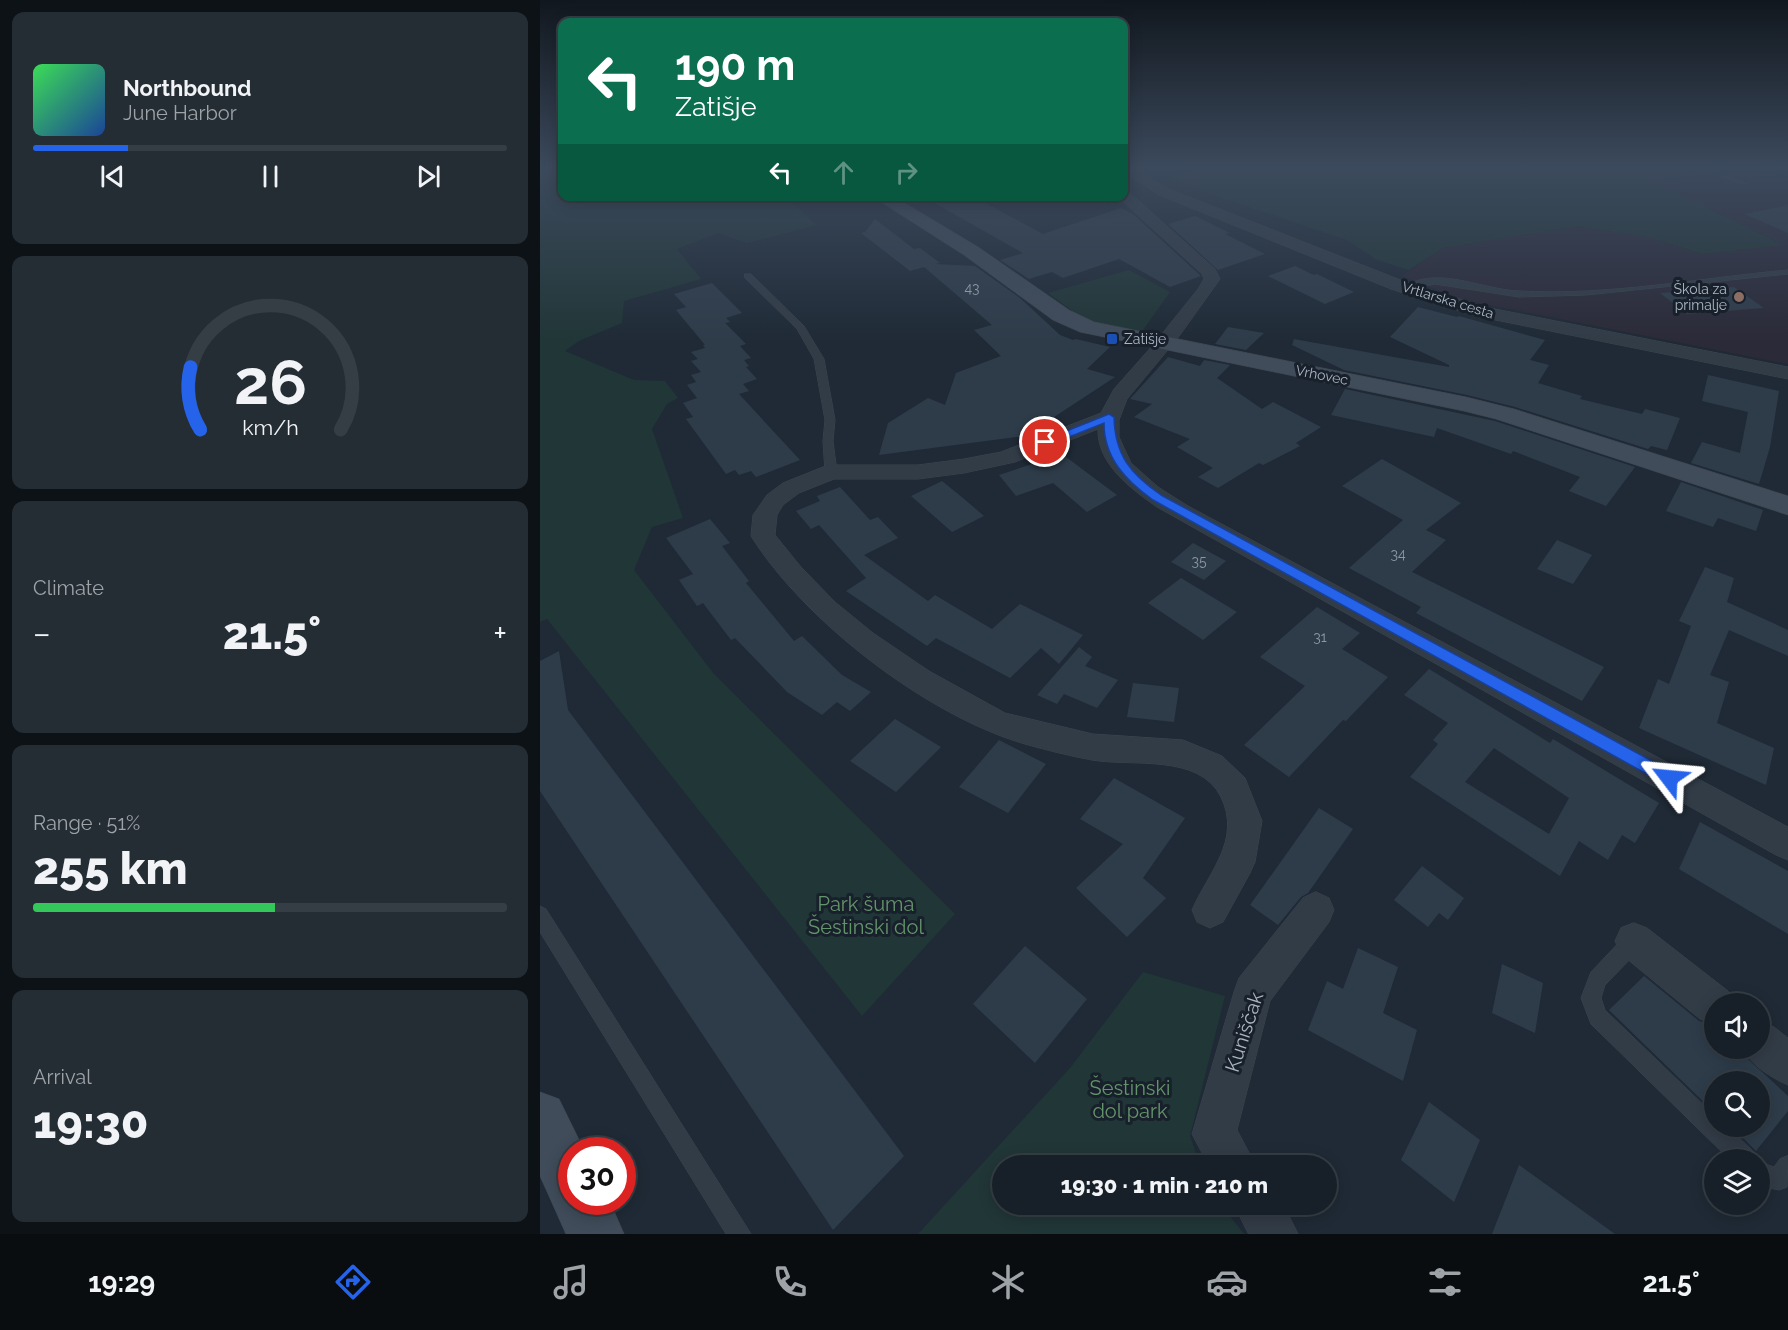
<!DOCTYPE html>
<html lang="en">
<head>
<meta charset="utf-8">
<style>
  body { margin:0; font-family:Raleway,sans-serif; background:#242d34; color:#f1f3f6; height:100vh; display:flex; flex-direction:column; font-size:22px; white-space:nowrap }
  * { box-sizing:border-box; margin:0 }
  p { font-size:20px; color:#9ea3a8 }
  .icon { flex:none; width:33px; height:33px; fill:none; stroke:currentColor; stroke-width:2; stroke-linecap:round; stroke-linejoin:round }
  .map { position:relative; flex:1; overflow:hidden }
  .panel { display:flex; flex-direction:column; gap:12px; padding:12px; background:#0d1216; width:540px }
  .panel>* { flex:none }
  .banner { position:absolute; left:18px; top:18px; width:570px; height:183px; border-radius:12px; box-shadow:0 3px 15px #0003,0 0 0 2px #363e45; background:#0b6e4f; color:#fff; overflow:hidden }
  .buttons { position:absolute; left:1164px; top:993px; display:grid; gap:12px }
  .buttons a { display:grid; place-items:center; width:66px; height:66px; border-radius:50%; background:#172028; box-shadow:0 3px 15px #0003,0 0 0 2px #363e45; font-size:30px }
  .speed { position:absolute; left:18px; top:1137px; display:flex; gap:12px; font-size:30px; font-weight:700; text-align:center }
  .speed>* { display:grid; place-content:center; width:78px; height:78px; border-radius:50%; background:#172028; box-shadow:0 3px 15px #0003,0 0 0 2px #363e45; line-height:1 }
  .speed .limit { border:9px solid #d22; background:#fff; color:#111 }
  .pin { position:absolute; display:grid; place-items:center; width:51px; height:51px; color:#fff; margin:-26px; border:3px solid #fff; border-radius:50%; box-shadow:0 2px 6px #0007 }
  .me { position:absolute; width:66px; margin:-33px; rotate:299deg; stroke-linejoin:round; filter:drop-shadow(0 0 4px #0008) }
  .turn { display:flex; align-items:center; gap:21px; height:126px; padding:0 18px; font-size:27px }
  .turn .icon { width:78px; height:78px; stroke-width:2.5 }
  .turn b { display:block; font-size:42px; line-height:51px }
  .lanes { display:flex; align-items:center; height:57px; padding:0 18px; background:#0003; justify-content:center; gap:30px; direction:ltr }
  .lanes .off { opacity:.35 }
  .big { font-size:45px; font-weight:800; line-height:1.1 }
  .panel .widget { flex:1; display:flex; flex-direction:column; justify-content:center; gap:9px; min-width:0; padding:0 21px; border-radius:12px; background:#242d34 }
  .panel .dial { align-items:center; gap:0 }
  .dial svg { height:156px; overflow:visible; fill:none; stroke:#363e45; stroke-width:7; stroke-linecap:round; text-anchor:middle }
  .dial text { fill:#f1f3f6; stroke:none }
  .song { display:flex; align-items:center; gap:18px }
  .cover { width:72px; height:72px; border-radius:9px; background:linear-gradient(135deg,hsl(130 70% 55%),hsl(220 70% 35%)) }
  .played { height:6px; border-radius:3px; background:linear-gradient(90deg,#2563eb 20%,#363e45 20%) }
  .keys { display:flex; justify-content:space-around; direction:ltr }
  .heat { display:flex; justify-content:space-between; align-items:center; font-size:33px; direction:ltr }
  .charge { height:9px; border-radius:4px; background:linear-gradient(90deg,#34c759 51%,#363e45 0) }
  .trip { position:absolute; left:452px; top:1155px; width:345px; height:60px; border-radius:30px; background:#172028; box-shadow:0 3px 15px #0003,0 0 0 2px #363e45; font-weight:800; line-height:60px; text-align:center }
  .tabs { display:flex; height:96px; justify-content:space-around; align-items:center; background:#090d10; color:#9ea3a8 }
  .tabs .icon { width:42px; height:42px }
  .tabs .selected { color:#2563eb }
  .tabs b { font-size:27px; color:#f1f3f6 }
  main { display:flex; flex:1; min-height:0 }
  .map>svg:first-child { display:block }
</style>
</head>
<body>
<main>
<section class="panel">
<div class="widget">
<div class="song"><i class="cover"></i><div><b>Northbound</b><p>June Harbor</p></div></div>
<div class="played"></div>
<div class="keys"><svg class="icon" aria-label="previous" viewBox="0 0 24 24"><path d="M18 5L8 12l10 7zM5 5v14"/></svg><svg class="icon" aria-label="pause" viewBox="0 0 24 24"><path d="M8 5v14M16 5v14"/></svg><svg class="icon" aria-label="next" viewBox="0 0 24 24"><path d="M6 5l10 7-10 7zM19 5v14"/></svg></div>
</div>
<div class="widget dial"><svg viewBox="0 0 100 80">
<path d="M14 69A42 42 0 1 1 86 69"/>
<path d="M14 69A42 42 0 0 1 9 37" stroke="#2563eb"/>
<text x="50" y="56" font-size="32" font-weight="700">26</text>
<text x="50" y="72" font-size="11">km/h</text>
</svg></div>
<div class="widget"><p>Climate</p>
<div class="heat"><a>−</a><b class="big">21.5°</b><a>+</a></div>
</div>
<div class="widget"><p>Range · 51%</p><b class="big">255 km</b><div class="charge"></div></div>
<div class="widget"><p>Arrival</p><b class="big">19:30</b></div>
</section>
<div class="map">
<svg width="1248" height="1234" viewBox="0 0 1248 1234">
  <rect width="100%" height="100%" fill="#1f2a36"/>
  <path fill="#2b2a38" d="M1180 169H1204L1248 183V364L923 300 862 276 903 248 1037 226 1112 238 1162 254 1242 244 1112 182Z"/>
  <path fill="#213637" d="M0 169H22V196L245 197 277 225 207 243 178 233 137 249 161 279 84 301 82 323 39 341 25 351 94 380 125 381 138 398 127 404 112 429 143 518 112 527 94 570 174 674 415 914 322 1016 7 619 0 622Z
    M667 169H1084L1095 173 1110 169H1180L1113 182 1243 245 1162 254 1112 238 1037 226 903 248 869 270 837 260 807 240 653 188 631 177Z
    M589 270 630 292 601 333 565 326 541 317 508 293Z
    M603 972 685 996 650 1136 660 1165 462 1166V1204L681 1205 704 1234H378L530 1068Z"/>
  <path fill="#2e3c4a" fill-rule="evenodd" d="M382 196H432L503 234 581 208 593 214 661 276 630 287 579 259 523 278 512 272 489 279 460 260 483 253Z
    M1248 205V233L1204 214Z
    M655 216 690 233 685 234 725 254 678 270 628 224Z
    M335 219 374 249 380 248 400 263 395 264 435 266 480 298 520 335 533 340 536 339 570 347 547 369 575 377 505 423 513 429 500 434 339 455 348 423 388 398 405 405 416 373 461 356 434 330 452 325 384 267 370 271 321 233 325 232Z
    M755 266 774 275 777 274 814 292 785 304 728 276Z
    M172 283 202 313 186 318 190 322 185 323 206 344 200 346 211 358 204 360 209 366 206 367 217 379 203 384 209 391 199 394 260 460 216 477 211 471 199 475 195 470 186 474 146 419 153 417 143 403 157 398 147 385 156 382 151 375 161 372 151 361 158 359 151 352 165 348 163 345H165L136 310 146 307 134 294Z
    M1194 287 1224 308 1147 314 1120 293Z
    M878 307 917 317 919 316 1005 340 990 360 1009 365 998 383 1042 396 1040 399 1102 414 1105 409 1140 418 1127 450 1111 446 1108 449 975 407 927 395 804 370 752 345 754 339 909 367V365L850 337Z
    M688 327 724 333 706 350 675 344Z
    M628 357 660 366 664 360 690 365 677 378 722 409 733 402 781 427 756 443 760 446 723 465 719 463 678 488 658 477 673 468 637 447 650 439 594 417 612 404 590 399Z
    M1168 375 1239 391 1230 447 1219 484 1151 463 1162 442 1200 453 1208 412 1162 401Z
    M805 389 955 421 1095 467 1066 506 1029 491 1040 477 973 451 971 454 897 428 894 437 791 415Z
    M522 454 577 495 547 512 513 483 476 496 459 475Z
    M842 459 921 503 886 530 906 540 872 572 1064 667 1042 701 876 613 881 607 809 568 863 520 802 486Z
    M402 481 423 498 444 516 412 532 371 496Z
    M1141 482 1223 510 1216 531 1178 518 1173 527 1126 511Z
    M300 487 330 520 338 517 358 538 324 555 388 601 395 595 452 629 480 604 543 635 519 664 501 648 470 678 396 638 387 646 306 591 326 578 279 525 271 529 256 511 280 501 277 496Z
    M170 519 190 543 182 546 209 581 206 583 254 641 262 636 302 675 331 692 310 711 297 702 282 715 247 692 195 638 191 640 163 603 157 606 139 580 153 574 126 538Z
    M1017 540 1052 555 1033 584 997 569Z
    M653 543 686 561 664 580 631 562Z
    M1165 567 1194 578 1187 602 1248 630V656L1189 630 1170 675 1189 682 1177 723 1234 748 1226 785 1099 728 1118 679 1129 684 1151 626 1139 621Z
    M641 578 697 612 663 640 608 603Z
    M777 607 820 633 802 649 848 677 806 721 803 720 749 777 704 745 765 686 720 657Z
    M539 647 552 657 545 666 578 680 557 708 524 694 517 704 497 695Z
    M19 651 28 710 364 1156 293 1230 0 791V661Z
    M889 669 1010 743 1013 739 1119 803 1095 843 1082 835 1068 860 1039 841 1020 876 870 777 898 744 893 740 908 723 864 695ZM954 748 1029 798 1009 834 925 782Z
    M593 683 639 688 634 722 587 717Z
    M355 719 401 747 356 792 310 761Z
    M459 740 506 764 468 813 419 787Z
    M574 778 645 818 603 878 626 898 587 937 536 888 583 844 540 819Z
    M779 808 813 829 768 893 761 897 738 925 710 905Z
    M1160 822 1248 871V934L1139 869Z
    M882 866 924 898 908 920 899 913 888 927 854 900Z
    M485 946 547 999 495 1063 433 1004Z
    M818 948 858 967 843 1013 877 1030 863 1081 768 1030 787 981 803 989Z
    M962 964 1003 983 995 1033 952 1013Z
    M1104 976 1159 1021 1174 1026V1048H1196L1248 1096V1111L1216 1151 1191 1126H1220V1082H1174V1112L1069 1010Z
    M889 1102 940 1140 914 1202 861 1160Z
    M979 1165 1075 1234H952Z"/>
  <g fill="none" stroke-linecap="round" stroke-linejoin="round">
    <defs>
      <path id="lane" d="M1158 169H1168L1207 183 1202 184Z
        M1248 270V274L1046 295 979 297 895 284 867 290 863 288C895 264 943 290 979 291 1069 296 1159 278 1248 270Z
        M205 274H211L264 326 284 359 295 420 293 441 297 472 295 474H287L285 472 283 441 285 420 274 359 257 329 205 278Z
        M0 906 6 909 211 1234H186L0 932Z
        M1093 933 1100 935 1102 942 1100 949 1065 985 1061 998 1065 1010 1174 1115V1126H1187L1214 1152 1217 1160H1190L1051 1024 1041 998 1051 972 1086 935Z
        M1248 1156 1247 1187 1239 1190 1220 1186V1162L1234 1167 1240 1159Z"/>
      <path id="street" d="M584 169H596L629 189 863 281 945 307 1248 367V379L936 316 851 289 619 195 584 172Z
        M584 191 589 192 675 269 680 279 637 339 587 399 579 420V437L591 463 618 487 648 506 1248 827V860L1236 855 617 507C591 489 557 464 558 429L475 462 424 473 378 479H294L259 493 243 505 237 515 235 535 261 567 295 602 333 633 389 671 465 713 553 734 643 740 682 756 705 778 722 821 715 862 710 873 683 922 670 928 657 922 652 910C668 873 702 840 681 797 659 753 592 767 552 760 530 756 506 750 485 744 388 716 265 622 211 536L213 515 227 495 243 483 283 467 291 465H378L424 459 461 452 561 413 574 389 613 345 658 289 664 279 662 274 579 198 584 196Z
        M776 892 789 898 794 910 789 922 730 1001 697 1130 716 1166H669L652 1134 694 992 699 978 763 898Z
        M1094 923 1107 928 1188 991 1193 1004H1174V1024L1160 1019 1081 954 1075 941 1081 928Z
        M1220 1021 1234 1027 1248 1038V1085C1232 1078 1210 1065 1203 1048H1220Z
        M694 1204H743L758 1234H709Z"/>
      <path id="secondary" d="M332 196H353L438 247 529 310 554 322 926 397 974 409 1248 496V515L956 419 924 411 540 332 513 320 424 255Z
        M0 1092 19 1099 44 1150H32V1202H70L84 1234H26L0 1176Z"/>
    </defs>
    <use href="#lane" stroke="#3c4550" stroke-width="1"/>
    <use href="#street" stroke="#3c4550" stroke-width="1"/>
    <use href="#secondary" stroke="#3c4550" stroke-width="1"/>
    <use href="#lane" fill="#323c47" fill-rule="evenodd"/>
    <use href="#street" fill="#323c47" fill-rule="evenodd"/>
    <use href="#secondary" fill="#404c5a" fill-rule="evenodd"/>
  </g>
  <linearGradient id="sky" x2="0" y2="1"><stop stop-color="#11171e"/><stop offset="0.49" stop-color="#3c4a5d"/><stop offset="1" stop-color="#3c4a5d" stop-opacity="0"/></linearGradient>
  <rect width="1248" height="342" fill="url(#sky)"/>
  <path fill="#2563eb" stroke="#184099" stroke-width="1.5" d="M569 414 574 417C575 456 591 474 621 495L1134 773 1137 778 1134 783 1129 785 1123 783 613 500C586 481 564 458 564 423L509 445H501L499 442Z"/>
  <circle fill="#8d6e63" stroke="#18212b" stroke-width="2" cx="1199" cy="297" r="6"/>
  <rect fill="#1a4fb4" stroke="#18212b" stroke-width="2" x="566" y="333" width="12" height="12" rx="3"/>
  <g text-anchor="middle" stroke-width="6" stroke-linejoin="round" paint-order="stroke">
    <g font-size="14" fill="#8b97a4">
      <text x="432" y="293">43</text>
      <text x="858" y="559">34</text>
      <text x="659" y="566">35</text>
      <text x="780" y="642">31</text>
    </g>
    <g font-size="14" fill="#acb7c4" stroke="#18212b" text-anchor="end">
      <text x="1187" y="294">Škola za<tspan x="1187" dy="16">primalje</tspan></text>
      <text x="584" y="344" text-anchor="start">Zatišje</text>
    </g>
    <g font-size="14" fill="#acb7c4" stroke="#18212b">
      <text transform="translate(908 300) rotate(17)" y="5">Vrtlarska cesta</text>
      <text transform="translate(782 375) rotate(11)" y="5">Vrhovec</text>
    </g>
    <g font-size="20" fill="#64946b" stroke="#18212b">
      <text x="326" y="911">Park šuma<tspan x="326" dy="23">Šestinski dol</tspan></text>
      <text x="590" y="1095">Šestinski<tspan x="590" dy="23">dol park</tspan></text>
    </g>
    <g font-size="20" fill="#acb7c4" stroke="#18212b">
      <text transform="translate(704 1032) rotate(-72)" y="7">Kuniščak</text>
    </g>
  </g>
</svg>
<div class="buttons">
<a><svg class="icon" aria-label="sound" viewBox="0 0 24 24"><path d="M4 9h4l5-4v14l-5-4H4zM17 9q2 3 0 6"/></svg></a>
<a><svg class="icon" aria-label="search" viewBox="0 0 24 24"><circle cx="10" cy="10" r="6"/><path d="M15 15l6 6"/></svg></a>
<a><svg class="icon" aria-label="layers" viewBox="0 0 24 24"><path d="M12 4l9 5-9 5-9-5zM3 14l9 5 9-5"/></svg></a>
</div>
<div class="speed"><div class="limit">30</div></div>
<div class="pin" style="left:505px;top:442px;background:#d93025"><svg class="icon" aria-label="arrive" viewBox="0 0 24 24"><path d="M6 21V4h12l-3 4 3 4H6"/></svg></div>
<svg class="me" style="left:1129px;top:778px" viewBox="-20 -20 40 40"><path d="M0-17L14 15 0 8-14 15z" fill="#2563eb" stroke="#fff" stroke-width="4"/></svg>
<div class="trip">19:30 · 1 min · 210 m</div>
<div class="banner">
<div class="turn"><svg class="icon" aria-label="left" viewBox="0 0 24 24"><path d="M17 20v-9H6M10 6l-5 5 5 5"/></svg><div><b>190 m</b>Zatišje</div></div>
<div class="lanes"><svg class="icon" aria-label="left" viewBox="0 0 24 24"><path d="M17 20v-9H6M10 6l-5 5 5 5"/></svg><svg class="icon off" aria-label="ahead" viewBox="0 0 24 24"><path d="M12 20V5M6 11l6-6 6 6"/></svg><svg class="icon off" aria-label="right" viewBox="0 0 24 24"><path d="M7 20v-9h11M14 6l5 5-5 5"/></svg></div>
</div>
</div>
</main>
<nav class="tabs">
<b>19:29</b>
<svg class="icon selected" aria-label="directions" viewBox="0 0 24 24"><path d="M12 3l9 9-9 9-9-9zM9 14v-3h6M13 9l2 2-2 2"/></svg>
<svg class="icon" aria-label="music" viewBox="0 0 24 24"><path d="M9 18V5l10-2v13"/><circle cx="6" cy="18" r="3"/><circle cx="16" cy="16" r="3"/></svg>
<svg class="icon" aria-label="phone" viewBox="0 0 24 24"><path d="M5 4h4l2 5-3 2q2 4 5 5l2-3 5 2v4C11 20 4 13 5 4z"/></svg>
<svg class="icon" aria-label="climate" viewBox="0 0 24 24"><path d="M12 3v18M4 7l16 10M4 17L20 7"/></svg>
<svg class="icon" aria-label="car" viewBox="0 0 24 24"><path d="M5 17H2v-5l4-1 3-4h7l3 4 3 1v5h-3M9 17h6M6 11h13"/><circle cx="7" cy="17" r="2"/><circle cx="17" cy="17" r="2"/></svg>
<svg class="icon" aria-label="filters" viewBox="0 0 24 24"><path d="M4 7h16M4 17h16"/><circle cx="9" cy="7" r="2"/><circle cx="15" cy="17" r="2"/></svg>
<b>21.5°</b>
</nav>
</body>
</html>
